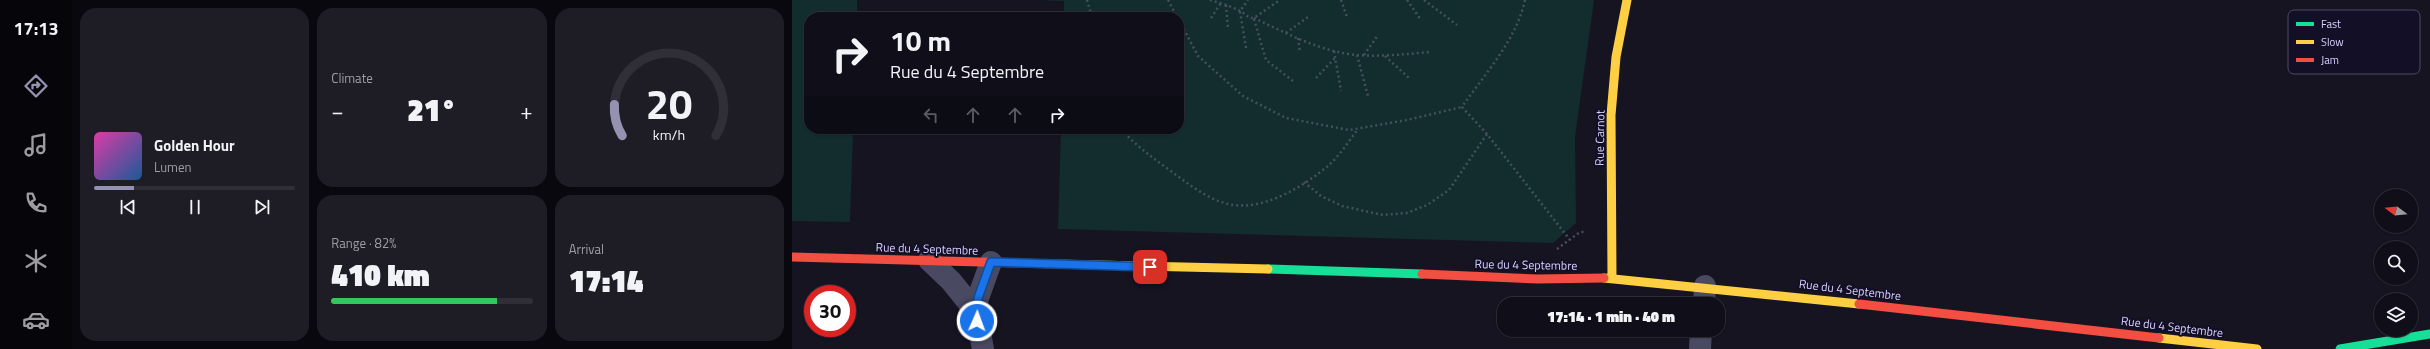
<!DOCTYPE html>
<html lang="en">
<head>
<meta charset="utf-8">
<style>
  body { margin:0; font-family:"Titillium Web",sans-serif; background:#1e1d26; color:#f1f3f6; height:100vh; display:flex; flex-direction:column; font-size:15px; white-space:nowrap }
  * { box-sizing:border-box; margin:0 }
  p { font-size:13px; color:#9c9ca2 }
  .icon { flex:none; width:22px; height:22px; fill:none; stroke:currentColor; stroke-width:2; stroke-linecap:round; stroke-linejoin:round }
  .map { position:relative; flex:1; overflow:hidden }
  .details { display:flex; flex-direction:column; gap:8px; padding:8px; background:#09080e; width:720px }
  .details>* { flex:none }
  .hud { position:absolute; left:12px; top:12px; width:380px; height:122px; border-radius:16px; box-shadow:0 1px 3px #0004,0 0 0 1px #302f38; background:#100f19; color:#f1f3f6; overflow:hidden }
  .needle { width:26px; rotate:286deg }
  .controls { position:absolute; left:1582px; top:189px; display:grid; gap:8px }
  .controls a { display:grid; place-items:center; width:44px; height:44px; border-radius:50%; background:#100f19; box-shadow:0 1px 3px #0004,0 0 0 1px #302f38; font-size:20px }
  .speed { position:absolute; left:12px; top:285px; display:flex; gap:8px; font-size:20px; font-weight:700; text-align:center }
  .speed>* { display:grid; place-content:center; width:52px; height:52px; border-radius:50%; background:#100f19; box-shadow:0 1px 3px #0004,0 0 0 1px #302f38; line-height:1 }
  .speed .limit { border:6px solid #d22; background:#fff; color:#111 }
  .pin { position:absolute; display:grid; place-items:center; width:34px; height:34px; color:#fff; margin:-17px; border-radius:8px; box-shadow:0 2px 6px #0006 }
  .me { position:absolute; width:44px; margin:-22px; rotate:2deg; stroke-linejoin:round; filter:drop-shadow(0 0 3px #0008) }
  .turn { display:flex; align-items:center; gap:14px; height:84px; padding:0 20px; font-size:18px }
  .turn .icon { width:52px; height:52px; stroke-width:2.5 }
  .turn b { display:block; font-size:28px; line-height:34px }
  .lanes { display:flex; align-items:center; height:38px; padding:0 20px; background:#0003; justify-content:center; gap:20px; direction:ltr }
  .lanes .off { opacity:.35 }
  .big { font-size:30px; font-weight:800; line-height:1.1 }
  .details .widget { flex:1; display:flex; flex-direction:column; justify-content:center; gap:6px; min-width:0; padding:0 14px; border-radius:16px; background:#1e1d26 }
  .details .dial { align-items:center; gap:0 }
  .dial svg { height:104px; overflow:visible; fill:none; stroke:#302f38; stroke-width:7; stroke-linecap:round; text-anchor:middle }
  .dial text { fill:#f1f3f6; stroke:none }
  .song { display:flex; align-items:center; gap:12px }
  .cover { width:48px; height:48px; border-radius:6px; background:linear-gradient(135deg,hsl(320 70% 55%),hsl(210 70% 35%)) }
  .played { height:4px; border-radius:2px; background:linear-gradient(90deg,#9591b1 20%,#302f38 20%) }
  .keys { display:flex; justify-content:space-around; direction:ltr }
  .heat { display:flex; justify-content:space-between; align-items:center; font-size:22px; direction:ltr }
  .charge { height:6px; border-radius:3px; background:linear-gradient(90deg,#34c759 82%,#302f38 0) }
  .details .tiles { flex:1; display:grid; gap:8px; grid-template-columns:repeat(3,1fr) }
  .widget:first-child { grid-row:span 2 }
  .trip { position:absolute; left:705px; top:297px; width:228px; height:40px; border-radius:16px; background:#100f19; box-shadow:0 1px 3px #0004,0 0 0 1px #302f38; font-weight:800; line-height:40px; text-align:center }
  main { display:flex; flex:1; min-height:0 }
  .dock { display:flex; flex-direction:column; width:72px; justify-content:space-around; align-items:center; background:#06060a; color:#9c9ca2 }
  .dock .icon { width:28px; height:28px }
  .dock .on { color:#9591b1 }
  .dock b { font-size:18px; color:#f1f3f6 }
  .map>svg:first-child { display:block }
</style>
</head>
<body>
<main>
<nav class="dock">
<b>17:13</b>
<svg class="icon on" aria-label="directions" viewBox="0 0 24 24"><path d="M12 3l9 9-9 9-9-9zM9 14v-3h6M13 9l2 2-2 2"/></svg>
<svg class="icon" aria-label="music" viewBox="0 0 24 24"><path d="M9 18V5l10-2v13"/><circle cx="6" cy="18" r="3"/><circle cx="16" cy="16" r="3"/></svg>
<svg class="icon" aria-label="phone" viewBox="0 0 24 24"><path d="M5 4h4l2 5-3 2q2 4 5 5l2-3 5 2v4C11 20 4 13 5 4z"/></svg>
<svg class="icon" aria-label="climate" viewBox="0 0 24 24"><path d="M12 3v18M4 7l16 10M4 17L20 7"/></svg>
<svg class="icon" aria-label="car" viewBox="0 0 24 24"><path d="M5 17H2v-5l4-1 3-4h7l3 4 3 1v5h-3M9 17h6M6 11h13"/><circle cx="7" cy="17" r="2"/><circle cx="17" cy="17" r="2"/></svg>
</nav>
<section class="details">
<div class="tiles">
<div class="widget">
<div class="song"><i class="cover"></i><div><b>Golden Hour</b><p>Lumen</p></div></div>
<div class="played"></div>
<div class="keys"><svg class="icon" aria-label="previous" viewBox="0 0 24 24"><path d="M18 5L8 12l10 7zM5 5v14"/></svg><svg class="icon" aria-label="pause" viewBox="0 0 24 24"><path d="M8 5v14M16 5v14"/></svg><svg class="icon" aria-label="next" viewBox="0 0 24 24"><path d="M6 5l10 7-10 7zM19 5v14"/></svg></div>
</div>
<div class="widget"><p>Climate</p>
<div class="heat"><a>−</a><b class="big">21°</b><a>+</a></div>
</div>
<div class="widget dial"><svg viewBox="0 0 100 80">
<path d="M14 69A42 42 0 1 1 86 69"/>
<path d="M14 69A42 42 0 0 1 8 45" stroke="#9591b1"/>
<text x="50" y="56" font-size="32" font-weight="700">20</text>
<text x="50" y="72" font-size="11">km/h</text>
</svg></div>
<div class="widget"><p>Range · 82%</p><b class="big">410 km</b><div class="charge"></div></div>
<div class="widget"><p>Arrival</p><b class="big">17:14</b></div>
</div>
</section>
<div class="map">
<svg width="1638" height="349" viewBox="0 0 1638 349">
  <rect width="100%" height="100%" fill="#161421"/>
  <path fill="#132c2d" d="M0 0H65V17H17V129H61L58 222 0 221Z
    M249 0H802L783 137 784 223 761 243 266 229 269 129H387V17H272V1Z"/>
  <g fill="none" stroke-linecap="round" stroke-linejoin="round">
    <path stroke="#44505f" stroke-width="2.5" stroke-dasharray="2 3" stroke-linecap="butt" d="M295 0 300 17
      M376 0 385 17
      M418 0C428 3 439 6 448 11 454 14 455 18 462 18L488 0
      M549 0 555 17
      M615 0 629 20
      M632 0 665 25
      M733 0C725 39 692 75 670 107L695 134 778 240
      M434 5 436 29
      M419 18 429 3
      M462 18C494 33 529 52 565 55 590 57 614 54 639 52
      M462 19 474 60 501 81
      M387 20 406 56 451 96 494 118 557 130 615 120 670 107
      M494 33 516 17
      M506 38 508 52
      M454 48 448 11 456 0
      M542 51 549 91
      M565 55 576 96
      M572 55 586 35
      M593 56 617 78
      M524 78 543 58
      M329 129C344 146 361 158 380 172 395 183 413 197 432 203 468 214 511 187 537 165 548 155 557 141 566 129
      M512 182 529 196 550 206 591 215 615 213 635 205 657 190 695 134
      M765 249 788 232H792"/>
    <path stroke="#4a4962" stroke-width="22" d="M137 260 159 281 184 312
      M912 304 913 286
      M191 349 184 312 186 298 199 262
      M908 349 909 330"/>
    <path stroke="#16e098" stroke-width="9" d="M476 269 630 274
      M1548 349 1638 334"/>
    <path stroke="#ffcf43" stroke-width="9" d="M263 264 476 269
      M812 278 1067 304
      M820 278 819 115 824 57 835 0
      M1367 338 1465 349"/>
    <path stroke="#f24e42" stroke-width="9" d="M0 257 263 264
      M630 274 746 279 812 278
      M1067 304 1367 338"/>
  </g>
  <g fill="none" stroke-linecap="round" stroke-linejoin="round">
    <defs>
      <path id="route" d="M185 321 186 298 199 262 358 267"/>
    </defs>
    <use href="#route" stroke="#114b97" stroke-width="10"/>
    <use href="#route" stroke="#1a73e8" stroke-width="7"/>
  </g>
  <g text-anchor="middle" stroke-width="4" stroke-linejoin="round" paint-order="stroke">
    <g font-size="12" fill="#d9d4ff" stroke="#130f26">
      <text transform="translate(808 138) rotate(-89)" y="4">Rue Carnot</text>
      <text transform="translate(135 249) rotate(2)" y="4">Rue du 4 Septembre</text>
      <text transform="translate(734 265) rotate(1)" y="4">Rue du 4 Septembre</text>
      <text transform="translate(1058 290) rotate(7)" y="4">Rue du 4 Septembre</text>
      <text transform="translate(1380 327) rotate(7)" y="4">Rue du 4 Septembre</text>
    </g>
  </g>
  <rect x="1496" y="10" width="132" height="64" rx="6" fill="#130f26" stroke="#4e4a67" stroke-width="1"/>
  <rect x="1504" y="22" width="18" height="4" fill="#16e098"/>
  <rect x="1504" y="40" width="18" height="4" fill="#ffcf43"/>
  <rect x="1504" y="58" width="18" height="4" fill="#f24e42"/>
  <g font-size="11" fill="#d9d4ff">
    <text x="1529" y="28">Fast</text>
    <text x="1529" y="46">Slow</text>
    <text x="1529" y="64">Jam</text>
  </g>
</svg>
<div class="controls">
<a><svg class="needle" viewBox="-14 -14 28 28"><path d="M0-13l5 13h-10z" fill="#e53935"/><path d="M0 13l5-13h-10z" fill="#9c9ca2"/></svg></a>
<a><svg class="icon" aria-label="search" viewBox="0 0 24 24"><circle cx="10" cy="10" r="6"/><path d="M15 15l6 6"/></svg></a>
<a><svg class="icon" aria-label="layers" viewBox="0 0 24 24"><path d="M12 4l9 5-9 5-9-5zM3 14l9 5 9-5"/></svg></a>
</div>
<div class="speed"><div class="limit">30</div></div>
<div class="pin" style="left:358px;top:267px;background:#d93025"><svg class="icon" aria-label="arrive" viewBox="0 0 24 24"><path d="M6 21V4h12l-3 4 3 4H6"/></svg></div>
<svg class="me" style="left:185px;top:321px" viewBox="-20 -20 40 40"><circle r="17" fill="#1a73e8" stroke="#fff" stroke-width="3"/><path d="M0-11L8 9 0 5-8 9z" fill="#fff"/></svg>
<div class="trip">17:14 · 1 min · 40 m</div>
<div class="hud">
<div class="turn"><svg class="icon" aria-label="right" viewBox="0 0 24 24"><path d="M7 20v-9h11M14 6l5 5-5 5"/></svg><div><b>10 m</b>Rue du 4 Septembre</div></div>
<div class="lanes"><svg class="icon off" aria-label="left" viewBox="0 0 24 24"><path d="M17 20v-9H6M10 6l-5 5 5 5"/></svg><svg class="icon off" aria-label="ahead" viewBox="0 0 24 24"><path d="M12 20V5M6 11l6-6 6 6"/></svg><svg class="icon off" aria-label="ahead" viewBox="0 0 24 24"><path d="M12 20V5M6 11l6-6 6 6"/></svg><svg class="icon" aria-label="right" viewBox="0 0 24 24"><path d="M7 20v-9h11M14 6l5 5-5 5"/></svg></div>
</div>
</div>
</main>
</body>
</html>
